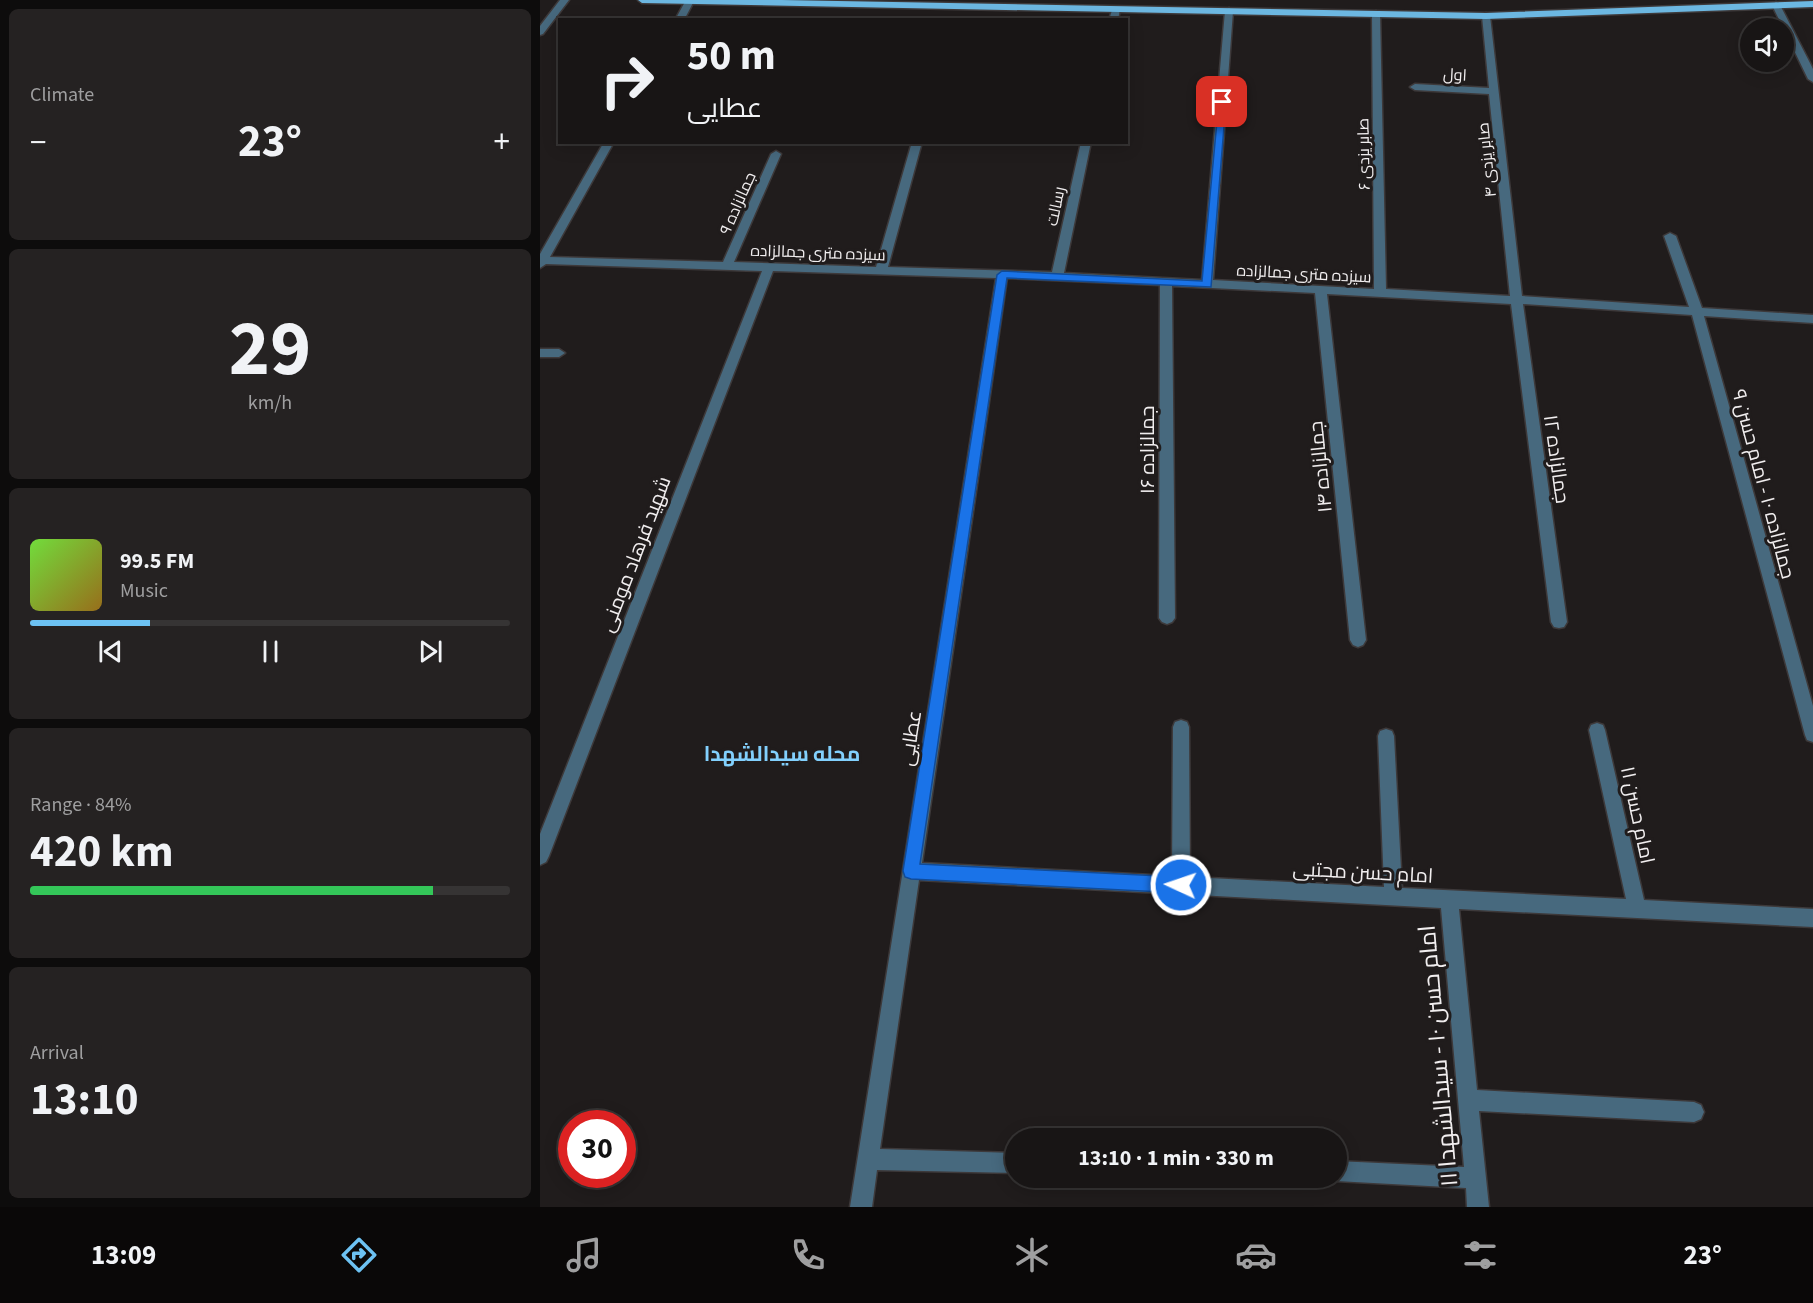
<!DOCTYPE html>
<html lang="en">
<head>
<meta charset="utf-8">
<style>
  body { margin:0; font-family:"Source Sans 3",Cairo,sans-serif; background:#252222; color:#f1f3f6; height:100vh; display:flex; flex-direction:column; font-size:22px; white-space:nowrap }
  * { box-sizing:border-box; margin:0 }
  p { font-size:20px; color:#9f9fa0 }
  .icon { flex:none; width:33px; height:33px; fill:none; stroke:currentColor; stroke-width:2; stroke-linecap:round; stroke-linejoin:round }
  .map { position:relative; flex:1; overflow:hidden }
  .panel { display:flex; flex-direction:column; gap:9px; padding:9px; background:#0d0c0c; width:540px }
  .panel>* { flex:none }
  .hud { position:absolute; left:18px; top:18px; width:570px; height:126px; border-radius:0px; box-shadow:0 3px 15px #0003,0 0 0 2px #363434; background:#181515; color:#f1f3f6; overflow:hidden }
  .fabs { position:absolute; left:1200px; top:18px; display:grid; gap:12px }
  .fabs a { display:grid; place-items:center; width:54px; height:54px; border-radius:50%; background:#181515; box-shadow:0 3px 15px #0003,0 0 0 2px #363434; font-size:30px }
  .speed { position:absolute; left:18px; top:1110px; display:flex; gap:12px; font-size:30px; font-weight:700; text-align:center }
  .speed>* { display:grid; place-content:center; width:78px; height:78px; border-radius:50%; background:#181515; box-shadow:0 3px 15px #0003,0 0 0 2px #363434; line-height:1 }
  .speed .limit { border:9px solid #d22; background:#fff; color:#111 }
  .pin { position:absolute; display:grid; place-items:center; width:51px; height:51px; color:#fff; margin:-26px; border-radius:12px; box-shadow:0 3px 9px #0006 }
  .me { position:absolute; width:66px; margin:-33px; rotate:273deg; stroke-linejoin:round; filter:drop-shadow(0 0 4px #0008) }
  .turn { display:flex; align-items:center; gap:21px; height:126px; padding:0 30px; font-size:27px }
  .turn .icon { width:78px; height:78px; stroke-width:2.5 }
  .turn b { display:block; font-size:42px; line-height:51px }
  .big { font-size:45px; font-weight:700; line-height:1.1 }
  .panel .tile { flex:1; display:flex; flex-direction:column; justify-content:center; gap:9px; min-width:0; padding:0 21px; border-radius:9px; background:#252222 }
  .panel .dial { align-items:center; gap:0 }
  .dial b { font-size:78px; line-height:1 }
  .song { display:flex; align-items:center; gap:18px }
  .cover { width:72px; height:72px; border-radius:9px; background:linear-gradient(135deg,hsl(100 70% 55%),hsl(40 70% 35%)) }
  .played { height:6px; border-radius:3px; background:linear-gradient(90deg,#6dc2f3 25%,#363434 25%) }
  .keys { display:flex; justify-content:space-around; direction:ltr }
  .heat { display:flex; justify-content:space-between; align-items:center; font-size:33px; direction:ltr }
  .charge { height:9px; border-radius:4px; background:linear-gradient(90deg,#34c759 84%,#363434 0) }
  .trip { position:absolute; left:465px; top:1128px; width:342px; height:60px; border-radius:30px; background:#181515; box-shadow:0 3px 15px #0003,0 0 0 2px #363434; font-weight:700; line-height:60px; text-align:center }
  .tabs { display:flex; height:96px; justify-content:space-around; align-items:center; background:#0a0808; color:#9f9fa0 }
  .tabs .icon { width:42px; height:42px }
  .tabs .active { color:#6dc2f3 }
  .tabs b { font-size:27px; color:#f1f3f6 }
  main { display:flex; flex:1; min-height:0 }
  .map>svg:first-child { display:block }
</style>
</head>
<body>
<main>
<section class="panel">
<div class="tile"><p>Climate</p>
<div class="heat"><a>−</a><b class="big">23°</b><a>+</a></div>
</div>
<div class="tile dial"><b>29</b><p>km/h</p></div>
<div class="tile">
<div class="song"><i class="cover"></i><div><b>99.5 FM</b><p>Music</p></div></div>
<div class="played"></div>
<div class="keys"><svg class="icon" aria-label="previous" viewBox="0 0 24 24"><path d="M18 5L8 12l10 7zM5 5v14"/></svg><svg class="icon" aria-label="pause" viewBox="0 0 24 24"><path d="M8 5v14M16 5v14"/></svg><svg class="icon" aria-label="next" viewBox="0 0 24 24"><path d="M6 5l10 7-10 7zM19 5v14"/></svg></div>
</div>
<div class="tile"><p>Range · 84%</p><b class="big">420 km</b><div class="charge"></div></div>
<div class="tile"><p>Arrival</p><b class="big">13:10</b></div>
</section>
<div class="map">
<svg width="1273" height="1207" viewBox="0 0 1273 1207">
  <rect width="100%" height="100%" fill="#201c1c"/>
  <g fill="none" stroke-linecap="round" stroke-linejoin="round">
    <defs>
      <path id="minor" d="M20 0H29L3 34 0 35V26Z
        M146 0 154 1 144 20H135Z
        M1236 2 1240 5 1273 69V82L1268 79 1232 5Z
        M573 7 580 9 578 20H569Z
        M689 8 693 11 673 280 834 289 832 14 836 11 840 14 846 289 970 296 949 94 875 90 870 87 875 84 949 88 942 16 946 13 950 16 982 296 1149 307 1124 236 1130 233 1136 236 1162 308 1273 315V323L1164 316 1273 706V742L1267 740 1265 735 1152 315 983 304 1027 622 1024 627 1019 628 1014 627 1011 622 971 304 787 294 826 640 823 645 818 647 813 645 810 640 775 293 632 286 635 618 632 622 627 624 622 622 619 618 620 285 467 278 382 863 632 876 633 727 635 722 641 720 647 722 649 727 650 877 844 887 838 736 840 731 846 729 852 731 854 736 862 888 1086 899 1049 730 1051 725 1057 723 1063 725 1065 730 1104 900 1273 909V927L919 909 937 1090 1154 1102 1161 1105 1164 1112 1161 1119 1154 1122 939 1111 949 1207H927L926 1188 796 1181 788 1178H796V1161L924 1167 901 908 379 880 340 1149 476 1153V1173L337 1170 332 1207H310L456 278 233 271 9 856 6 862 0 865V834L222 271 6 264 0 268V254L64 142H74L10 257 183 262 231 154 236 151 241 154 194 262 336 267 372 142H382L348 267 512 272 541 142H551L524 273 662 280 685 11Z
        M0 349H19L25 353 19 357H0Z"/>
      <path id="major" d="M98 0H242L946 13 1273 1V7L946 19 102 3Z"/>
    </defs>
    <use href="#minor" stroke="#3d393a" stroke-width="3"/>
    <use href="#major" stroke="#3d393a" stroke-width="3"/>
    <use href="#minor" fill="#47697e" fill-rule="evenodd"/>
    <use href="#major" fill="#6cb7e1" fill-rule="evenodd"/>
  </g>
  <path fill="#1a73e8" stroke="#114b97" stroke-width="1.5" d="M679 100 686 102 671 287 467 278 380 864 641 877 647 880 649 885 647 891 641 893 371 879 365 877 363 871 457 275 462 271 662 281Z"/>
  <g text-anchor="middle" stroke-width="6" stroke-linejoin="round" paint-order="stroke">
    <g font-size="16" fill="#f1eeef" stroke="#201c1c">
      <text transform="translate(915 74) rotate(3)" y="6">اول</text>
      <text transform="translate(823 154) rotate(-91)" y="6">صابر یزدی ۶</text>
      <text transform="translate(946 160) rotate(-96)" y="6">صابر یزدی ۴</text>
      <text transform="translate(197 203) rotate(-66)" y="6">جمالزاده ۹</text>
      <text transform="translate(515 206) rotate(-78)" y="6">رسالت</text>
      <text transform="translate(278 252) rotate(2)" y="6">سیزده متری جمالزاده</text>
      <text transform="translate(764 273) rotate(3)" y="6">سیزده متری جمالزاده</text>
    </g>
    <g font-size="20" fill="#f1eeef" stroke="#201c1c">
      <text transform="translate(607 450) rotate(-90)" y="7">جمالزاده ۱۶</text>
      <text transform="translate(1017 459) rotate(82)" y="7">جمالزاده ۱۲</text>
      <text transform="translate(780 467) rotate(-96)" y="7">جمالزاده ۱۴</text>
      <text transform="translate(1224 484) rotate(75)" y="7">جمالزاده ۱۰ - امام حسن ۹</text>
      <text transform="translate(95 554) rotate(-69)" y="7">شهید فرهاد مومنی</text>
      <text transform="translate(370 738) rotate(-81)" y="7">عطایی</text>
      <text transform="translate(1098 815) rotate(78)" y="7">امام حسن ۱۱</text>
      <text transform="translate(823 872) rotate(3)" y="7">امام حسن مجتبی</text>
    </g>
    <g font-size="21" font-weight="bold" fill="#82d0fd" stroke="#201c1c">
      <text x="242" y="761">محله سیدالشهدا</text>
    </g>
    <g font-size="24" fill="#f1eeef" stroke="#201c1c">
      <text transform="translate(898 1056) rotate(-95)" y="8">امام حسن ۱۰ - سیدالشهدا ۱۱</text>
    </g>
  </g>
</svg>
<div class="fabs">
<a><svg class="icon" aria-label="sound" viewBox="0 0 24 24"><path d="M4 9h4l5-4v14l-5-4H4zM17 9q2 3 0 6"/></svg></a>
</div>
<div class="speed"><div class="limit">30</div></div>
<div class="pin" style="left:682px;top:102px;background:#d93025"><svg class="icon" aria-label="arrive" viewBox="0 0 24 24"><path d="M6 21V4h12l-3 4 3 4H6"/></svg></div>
<svg class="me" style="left:641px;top:885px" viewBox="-20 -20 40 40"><circle r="17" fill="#1a73e8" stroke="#fff" stroke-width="3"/><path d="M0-11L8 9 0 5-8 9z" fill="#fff"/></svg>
<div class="trip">13:10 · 1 min · 330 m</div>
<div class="hud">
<div class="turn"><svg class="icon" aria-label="right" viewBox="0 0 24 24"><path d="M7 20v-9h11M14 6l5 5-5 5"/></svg><div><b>50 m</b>عطایی</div></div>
</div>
</div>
</main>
<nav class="tabs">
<b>13:09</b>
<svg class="icon active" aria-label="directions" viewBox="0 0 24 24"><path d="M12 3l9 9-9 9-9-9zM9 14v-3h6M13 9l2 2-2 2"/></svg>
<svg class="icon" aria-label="music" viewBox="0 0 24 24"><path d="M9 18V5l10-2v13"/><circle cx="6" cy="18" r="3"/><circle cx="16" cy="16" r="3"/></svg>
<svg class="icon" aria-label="phone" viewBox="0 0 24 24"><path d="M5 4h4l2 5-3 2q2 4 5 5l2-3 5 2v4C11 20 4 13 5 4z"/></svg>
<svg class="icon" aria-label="climate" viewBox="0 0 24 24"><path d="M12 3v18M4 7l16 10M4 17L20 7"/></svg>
<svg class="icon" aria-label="car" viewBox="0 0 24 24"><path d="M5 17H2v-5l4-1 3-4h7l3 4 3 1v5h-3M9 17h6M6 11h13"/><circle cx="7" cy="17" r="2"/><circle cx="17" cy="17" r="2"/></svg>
<svg class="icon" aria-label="filters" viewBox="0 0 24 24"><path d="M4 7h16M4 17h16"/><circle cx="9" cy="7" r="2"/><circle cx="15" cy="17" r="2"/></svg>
<b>23°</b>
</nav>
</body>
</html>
